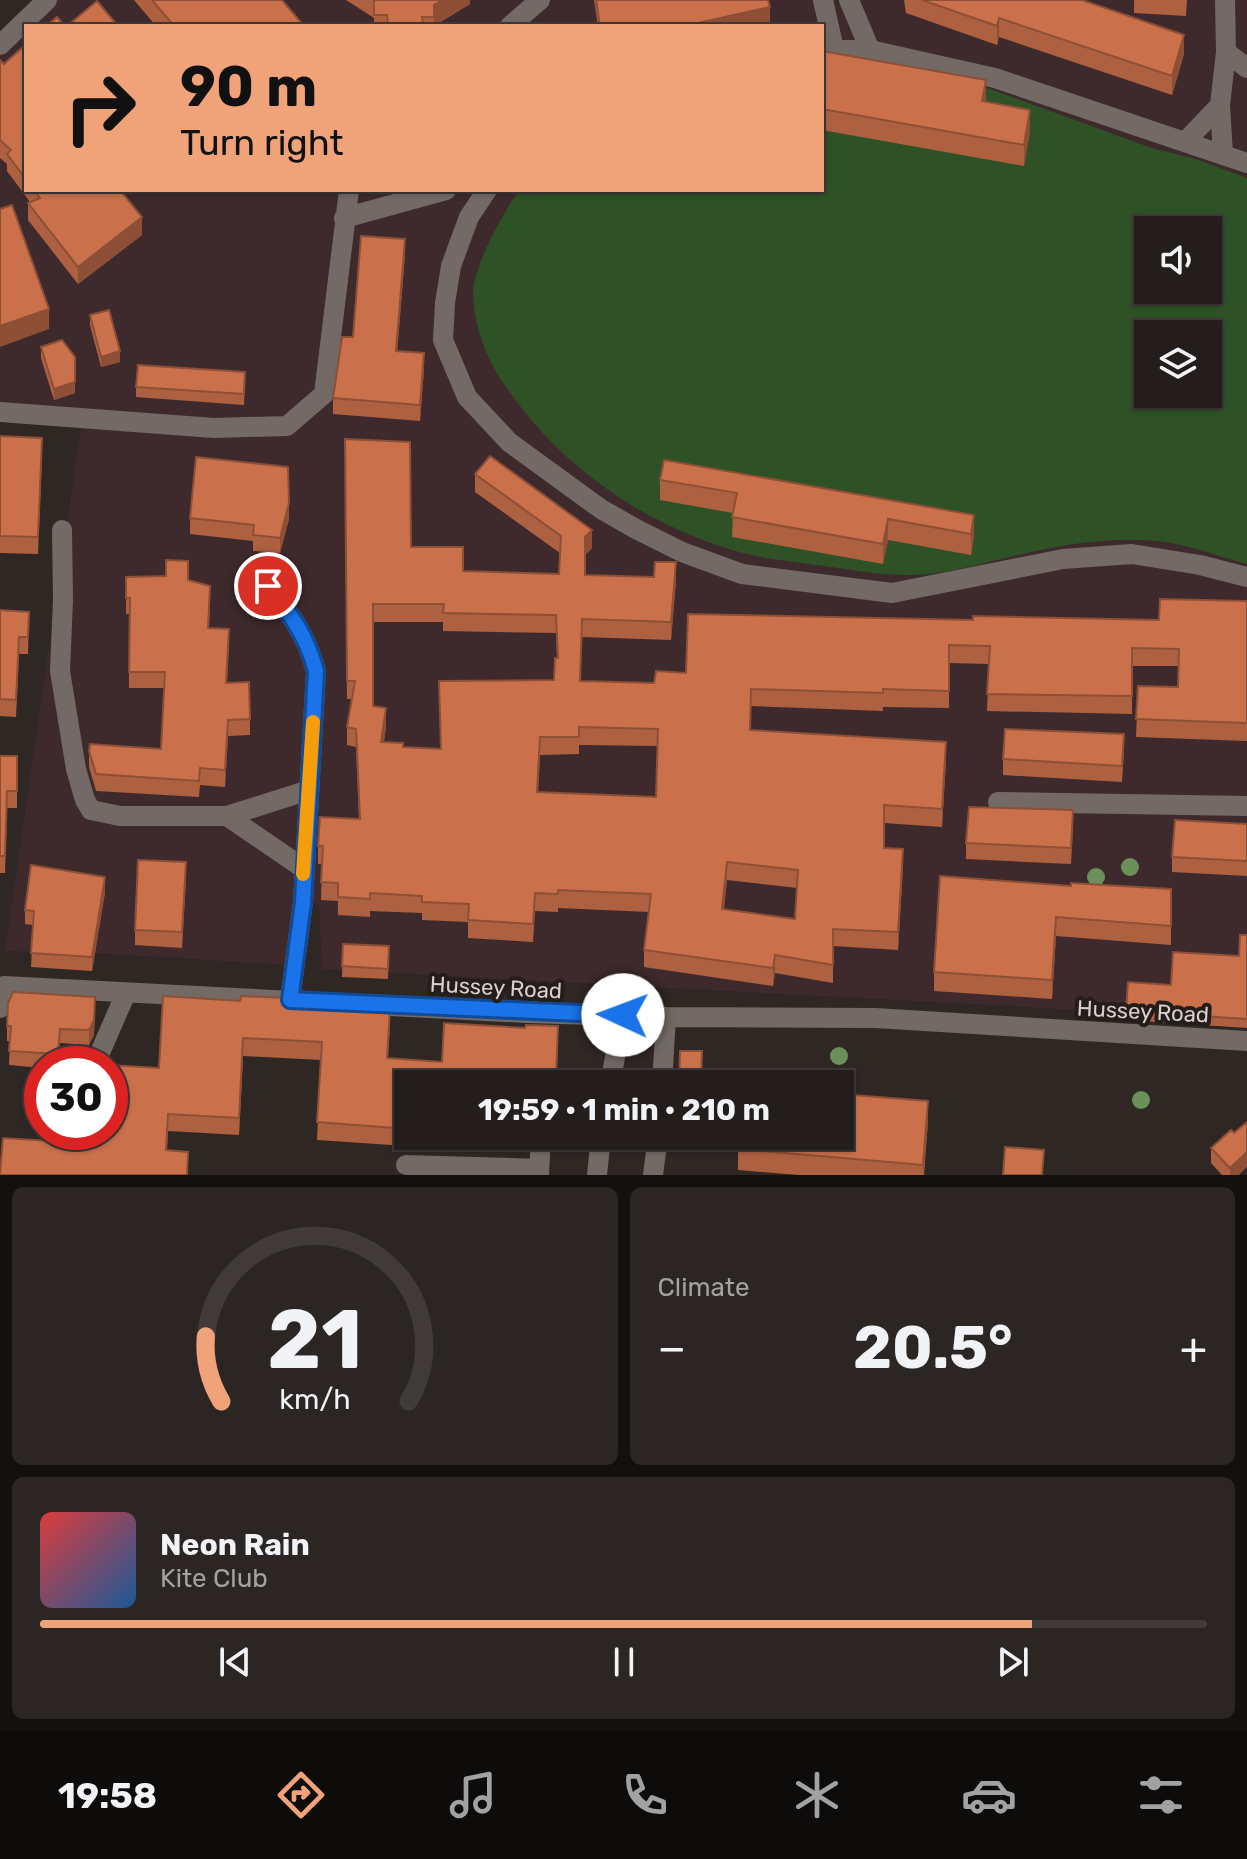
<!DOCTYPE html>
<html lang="en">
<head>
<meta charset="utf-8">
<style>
  body { margin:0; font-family:Rubik,sans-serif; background:#2b2624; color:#f1f3f6; height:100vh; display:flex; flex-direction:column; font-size:30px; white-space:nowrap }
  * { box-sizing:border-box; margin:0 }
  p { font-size:26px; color:#a3a2a3 }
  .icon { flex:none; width:44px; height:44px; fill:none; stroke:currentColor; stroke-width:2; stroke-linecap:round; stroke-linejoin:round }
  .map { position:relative; height:1175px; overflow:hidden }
  .sheet { display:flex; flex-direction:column; gap:12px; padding:12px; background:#13100f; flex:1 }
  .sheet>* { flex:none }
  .hud { position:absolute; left:24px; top:24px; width:800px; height:168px; border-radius:0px; box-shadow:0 2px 6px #0004,0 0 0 2px #403b3a; background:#f0a279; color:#111; overflow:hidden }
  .buttons { position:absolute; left:1134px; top:216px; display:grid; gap:16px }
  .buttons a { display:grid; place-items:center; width:88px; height:88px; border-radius:0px; background:#231d1b; box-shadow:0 2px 6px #0004,0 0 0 2px #403b3a; font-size:40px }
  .speed { position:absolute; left:24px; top:1046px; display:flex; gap:16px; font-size:40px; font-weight:700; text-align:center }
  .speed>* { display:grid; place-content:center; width:104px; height:104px; border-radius:50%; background:#231d1b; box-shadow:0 2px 6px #0004,0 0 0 2px #403b3a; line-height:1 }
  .speed .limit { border:12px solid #d22; background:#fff; color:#111 }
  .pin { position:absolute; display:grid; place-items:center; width:68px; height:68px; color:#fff; margin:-34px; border:4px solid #fff; border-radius:50%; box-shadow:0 2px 8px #0007 }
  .me { position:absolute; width:88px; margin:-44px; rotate:272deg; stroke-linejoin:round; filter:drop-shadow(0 0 6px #0008) }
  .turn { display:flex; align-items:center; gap:28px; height:168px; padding:0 24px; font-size:36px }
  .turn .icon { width:104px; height:104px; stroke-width:2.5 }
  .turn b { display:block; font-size:56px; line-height:68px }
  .big { font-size:60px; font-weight:700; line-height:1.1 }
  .sheet .tile { flex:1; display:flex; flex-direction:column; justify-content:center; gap:12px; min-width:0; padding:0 28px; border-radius:12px; background:#2b2624 }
  .sheet .dial { align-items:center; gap:0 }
  .dial svg { height:208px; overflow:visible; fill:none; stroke:#403b3a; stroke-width:7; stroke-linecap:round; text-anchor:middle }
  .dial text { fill:#f1f3f6; stroke:none }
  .song { display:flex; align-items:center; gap:24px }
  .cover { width:96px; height:96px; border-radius:12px; background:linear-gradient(135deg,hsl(0 70% 55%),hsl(210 70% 35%)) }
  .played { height:8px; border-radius:4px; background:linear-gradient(90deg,#f0a279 85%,#403b3a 85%) }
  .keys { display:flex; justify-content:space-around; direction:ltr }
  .heat { display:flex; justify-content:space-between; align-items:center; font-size:44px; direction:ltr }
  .sheet .tiles { flex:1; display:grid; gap:12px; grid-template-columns:1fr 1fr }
  .tile:last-child { grid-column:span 2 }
  .trip { position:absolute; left:394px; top:1070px; width:460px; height:80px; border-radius:0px; background:#231d1b; box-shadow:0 2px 6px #0004,0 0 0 2px #403b3a; font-weight:700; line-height:80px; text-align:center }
  .menu { display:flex; height:128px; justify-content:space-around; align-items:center; background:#0e0c0b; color:#a3a2a3 }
  .menu .icon { width:56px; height:56px }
  .menu .on { color:#f0a279 }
  .menu b { font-size:36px; color:#f1f3f6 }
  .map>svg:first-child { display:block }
</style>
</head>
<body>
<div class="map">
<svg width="1247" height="1175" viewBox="0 0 1247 1175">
  <rect width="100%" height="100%" fill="#2f2724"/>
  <path fill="#3e2a2c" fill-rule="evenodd" d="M57 0H1247V1019L322 969 319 905 293 901 289 965 113 954 5 951 82 421 0 416V52L26 28V190H822V26H29ZM1148 230H1208V290H1148ZM1148 334H1208V394H1148Z"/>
  <path fill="#2e5126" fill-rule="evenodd" d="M822 64 957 81 990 89 1152 148 1196 159 1247 178V564C1221 557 1192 546 1165 542 1121 536 1071 543 1027 553 988 561 948 575 908 575 880 575 851 570 824 566 792 561 759 559 729 549 637 520 558 464 504 384 486 359 474 325 473 294 472 270 504 209 520 190H822ZM1148 230H1208V290H1148ZM1148 334H1208V394H1148Z"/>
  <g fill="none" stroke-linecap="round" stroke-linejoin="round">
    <path stroke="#736a66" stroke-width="20" d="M823 0 834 49
      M849 0 870 50
      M510 26 540 0
      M0 45 47 0
      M822 50H870L995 78 1247 163
      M1226 52 1247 68
      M1185 142 1220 105
      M1223 155 1220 105 1226 52 1225 0
      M487 190 469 217 451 266 445 303 443 340 467 397 509 442 601 509 636 529 682 552 742 574 892 593 1063 559 1132 554 1200 565 1247 577
      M344 218 446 190
      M0 412 214 428 287 426 324 394 349 190
      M62 530 63 600 60 671 76 769 85 800 91 810 120 816H227L309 790
      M268 586C291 615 306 634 316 671L303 902 290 1000
      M998 802 1247 806
      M227 816 303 868
      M0 1008 4 986 526 1013 666 1017 875 1018 1247 1041
      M95 1064 126 993
      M610 1084 623 1015
      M662 1084 666 1017
      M406 1165 539 1169
      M539 1175 541 1136
      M597 1175 601 1136
      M653 1175 658 1136"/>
  </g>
  <g fill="#699159">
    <circle cx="1130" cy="867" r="9"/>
    <circle cx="1096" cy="877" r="9"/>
    <circle cx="839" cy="1056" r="9"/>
    <circle cx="1141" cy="1100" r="9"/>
  </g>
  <path fill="#ae6141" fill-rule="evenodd" d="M134 0H282L304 26H156Z
    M346 0H470V4L434 26H374V18Z
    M594 0H768L770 23 755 26H598Z
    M904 0H1082L1184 54 1172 95 999 37 997 45 906 13Z
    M1134 0H1187L1186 16 1134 13Z
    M26 44V190H120L142 235 78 284 28 220V203L30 202 7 171V164L0 158V60L4 64Z
    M822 51 985 102 1030 131 1024 166 822 130Z
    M405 255 397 351 424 369 420 421 333 414V398L353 337Z
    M90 315 120 362 101 367 90 325Z
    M41 347 75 393 54 400 41 358Z
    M245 383 244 405 136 397V387Z
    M0 436 42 455 38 554 0 553Z
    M345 439 411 547 463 571 559 574 560 553 475 492V474L592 548 585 555V575L676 580 671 640 582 637 580 681 654 683 686 673 973 620H1159L1247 601V741L1136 737 1138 686 1178 687V666H1132V714L987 711 989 664 949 663V708L883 707V711L751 706V730L946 760 942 827 884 823V848L903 867 898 950 833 946V983L775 973 773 986 644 967V950L649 912 558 908V912L535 911 533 942 468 938V922L422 920V913L370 911V917L338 915V901L321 900 322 864H318V846L359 819 356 747 347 745V727L352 699H347ZM373 622H443V631L556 633 557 658 554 680 441 749 403 747 384 742 386 726 373 706ZM579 745 658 746 656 797 538 792 540 755 579 754ZM727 880 797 888 795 919 724 909Z
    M660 480 974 515V536L971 555 888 540 883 564 732 537 733 513 660 500Z
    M190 518 289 519 280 553 253 551V541L190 534Z
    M126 577 188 580 210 602 209 628 229 645 227 683 250 719V735L228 736 225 787 200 785 199 797 96 791 89 767V751L161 749 164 688H129V614H126Z
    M0 610 29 612 28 654H19L16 717 0 716Z
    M1124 750 1122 782 1003 775V759Z
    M0 756H17V808H7L5 873H0Z
    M1247 824V876L1172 872V857Z
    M1073 826 1071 864 966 859V843Z
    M186 878 182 948 135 945V930Z
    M1071 886 1171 889V945L1056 936 1052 999 934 991V972Z
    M105 892 92 971 31 967 33 925 25 924V910Z
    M1247 935V1028L1126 1020V1011L1171 985 1239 956Z
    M343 944 389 946 388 979 342 977Z
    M240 1001 310 1003 390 1025 388 1058 442 1062 558 1044 556 1084H408V1136H497L496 1152 317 1140 321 1060 243 1056 239 1135 168 1131 167 1150 52 1141 110 1132 159 1068Z
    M95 1011 94 1035 89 1045 60 1043 59 1064H42V1068L9 1065 10 1041H7V1026Z
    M928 1122 924 1175H799L738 1170V1149Z
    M1211 1148 1239 1175H1222L1211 1163Z"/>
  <path fill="#8d4f35" d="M443 0H470V4L434 25V5Z
    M770 7V23L755 26H684Z
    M999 18V37L997 45V26Z
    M1184 35V54L1172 95V76Z
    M986 80V100L982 122V101Z
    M1030 110V131L1024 166V145Z
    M142 217V235L78 284V267Z
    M405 239V255L396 367V351Z
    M49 309V329L0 347V326Z
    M120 351V362L101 367V357Z
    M424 353V369L420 421V405Z
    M75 382V393L54 400V389Z
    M289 503V519L280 553V538Z
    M974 515V536L971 555V534Z
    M888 519V540L883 564V544Z
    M592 530V548L585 555V537Z
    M676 562V580L671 640V622Z
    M386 708V726L381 760V742Z
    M228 720V736L225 787V770Z
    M946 742V760L942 827V809Z
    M903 849V867L898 950V932Z
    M727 862V880L722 927V909Z
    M105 877V892L92 971V957Z
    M1056 917V936L1052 999V980Z
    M775 955V973L773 986V968Z
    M95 997 94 1035 89 1045V1030Z
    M243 1038V1056L239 1135V1118Z
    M928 1101V1122L923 1175V1165Z
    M1247 1152V1167L1239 1175H1230V1168Z"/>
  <path fill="#ca714c" stroke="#8d4f35" stroke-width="2" fill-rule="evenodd" d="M152 0H282L304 26H174Z
    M374 0H443L434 5V17H422L423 26H388L387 15H374Z
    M596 0H768L770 7 684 26H600Z
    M922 0H1082L1184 35 1172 76 999 18 997 26Z
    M97 1 118 26H67Z
    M57 17 65 26H46Z
    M26 44V179L7 154 11 150 0 140V60L4 64Z
    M822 51 986 80 982 101 1030 110 1024 145 822 109Z
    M34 190H120L142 217 78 267 28 203 40 198Z
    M12 205 49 309 0 326V209Z
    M361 236 405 239 396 351 424 353 420 405 333 398 342 337H353Z
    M109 310 120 351 101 357 90 315Z
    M62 340 75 357V382L54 389 41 347Z
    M138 365 245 372 244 394 136 387Z
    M0 436 42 438 38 537 0 536Z
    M345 439 410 442 411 547H463V571L559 574 561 536 475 474 490 456 592 530 585 537V575L654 577 655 562H676L671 622 582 619 580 681 654 683 656 671 686 673 688 614 973 620V616L1159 620 1160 599 1247 601V723L1136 719 1138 686 1178 687 1179 649 1132 648V696L987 694 990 646 949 645V691L883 689V693L751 689 750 730 946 742 942 809 884 805V848L903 849 898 932 833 929V965L775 955 773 968 644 950 651 894 558 890V894L535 893 533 924 468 920 469 904 422 902V896L370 893V899L338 897V883L321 882 323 846H318L320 817 360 819 356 729 347 727 355 681H347ZM373 604H444L443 613 556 615 558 658H555L554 680 439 681 441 749 403 747V743L381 742 386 708 373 706ZM579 727 658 729 656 797 537 792 540 737H579ZM727 862 798 870 795 919 722 909Z
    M196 457 288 467 289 503 280 538 253 535 254 525 190 518Z
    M664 460 974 515 971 534 888 519 883 544 732 517 737 493 660 480Z
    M166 560 188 561V580L210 586 208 628 229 629 226 683 249 682 250 719 228 720 225 770 200 768 199 781 96 774 89 751 90 744 161 749 165 672H129L130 598H126V577L166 576Z
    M0 610 29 612 28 637H19L16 700 0 699Z
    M1005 729 1124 734 1122 766 1003 759Z
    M0 756H17V791H7L5 856H0Z
    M969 807 1073 810 1071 848 966 843Z
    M1175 820 1247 824V861L1172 857Z
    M138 860 186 862 182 932 135 930Z
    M31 865 105 877 92 957 31 953 34 911 25 910Z
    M940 876 1071 886V883L1171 889V926L1056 917 1052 980 934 972Z
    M1240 935H1247V1019L1126 1011 1128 982 1171 985 1173 952 1239 956Z
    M343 944 389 946 388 969 342 966Z
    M13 992 95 997 94 1020 89 1030 60 1029 58 1054 9 1051 11 1026H7L8 1003Z
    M163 996 240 1001 241 996 310 999V1003L390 1008 387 1058 442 1062 444 1023 525 1028 526 1025 558 1026 556 1077 500 1074 499 1084H408V1129L317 1122 322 1042 243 1038 239 1118 168 1114 166 1150 188 1152 187 1175H0L3 1138 52 1141 53 1132H110V1065L159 1068Z
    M680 1051H702L701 1084H679Z
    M840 1094 928 1101 923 1165 738 1149 739 1136H840Z
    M1247 1122V1152L1230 1168 1211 1148 1231 1130 1234 1133Z
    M1005 1147 1044 1150 1042 1175H1003Z"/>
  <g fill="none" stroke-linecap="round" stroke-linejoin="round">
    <defs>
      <path id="route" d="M268 586C291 615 306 634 316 671L303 902 290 1000 623 1015"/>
    </defs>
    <use href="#route" stroke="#114b97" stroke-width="20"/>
    <use href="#route" stroke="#1a73e8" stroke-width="14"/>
    <path stroke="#f59e0b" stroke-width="14" d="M303 874 313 722"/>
  </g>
  <g text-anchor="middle" stroke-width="8" stroke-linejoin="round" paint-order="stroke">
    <g font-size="22" fill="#d6d0ce" stroke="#251d1a">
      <text transform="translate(496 987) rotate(3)" y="8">Hussey Road</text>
      <text transform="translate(1143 1011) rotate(3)" y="8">Hussey Road</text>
    </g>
  </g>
</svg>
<div class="buttons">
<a><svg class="icon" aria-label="sound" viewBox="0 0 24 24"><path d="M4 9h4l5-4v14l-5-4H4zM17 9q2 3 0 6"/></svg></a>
<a><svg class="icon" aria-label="layers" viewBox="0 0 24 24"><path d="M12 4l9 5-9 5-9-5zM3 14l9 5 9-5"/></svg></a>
</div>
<div class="speed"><div class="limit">30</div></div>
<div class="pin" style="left:268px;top:586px;background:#d93025"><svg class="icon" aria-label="arrive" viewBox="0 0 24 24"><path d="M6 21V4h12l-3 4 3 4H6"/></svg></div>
<svg class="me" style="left:623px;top:1015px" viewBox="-20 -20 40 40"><circle r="19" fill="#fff"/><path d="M0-13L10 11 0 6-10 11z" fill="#1a73e8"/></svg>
<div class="trip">19:59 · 1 min · 210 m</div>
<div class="hud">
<div class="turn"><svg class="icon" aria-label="right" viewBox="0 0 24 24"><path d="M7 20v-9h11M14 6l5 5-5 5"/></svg><div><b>90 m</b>Turn right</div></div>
</div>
</div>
<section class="sheet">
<div class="tiles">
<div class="tile dial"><svg viewBox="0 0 100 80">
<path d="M14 69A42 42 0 1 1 86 69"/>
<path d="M14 69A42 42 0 0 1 8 44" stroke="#f0a279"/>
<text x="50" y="56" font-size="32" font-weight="700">21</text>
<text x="50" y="72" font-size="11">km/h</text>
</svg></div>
<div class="tile"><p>Climate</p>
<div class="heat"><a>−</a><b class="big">20.5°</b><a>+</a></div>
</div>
<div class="tile">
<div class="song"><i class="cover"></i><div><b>Neon Rain</b><p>Kite Club</p></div></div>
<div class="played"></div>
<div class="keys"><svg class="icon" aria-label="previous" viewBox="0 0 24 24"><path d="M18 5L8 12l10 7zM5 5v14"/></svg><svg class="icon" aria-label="pause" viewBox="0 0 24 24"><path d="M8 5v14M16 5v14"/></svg><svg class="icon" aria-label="next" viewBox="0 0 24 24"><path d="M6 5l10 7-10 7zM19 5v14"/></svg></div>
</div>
</div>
</section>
<nav class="menu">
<b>19:58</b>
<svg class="icon on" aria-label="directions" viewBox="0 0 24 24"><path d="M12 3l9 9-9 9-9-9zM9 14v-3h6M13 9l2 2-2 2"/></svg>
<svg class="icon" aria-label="music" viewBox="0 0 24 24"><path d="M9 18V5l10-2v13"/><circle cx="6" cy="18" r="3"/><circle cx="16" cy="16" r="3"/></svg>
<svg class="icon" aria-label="phone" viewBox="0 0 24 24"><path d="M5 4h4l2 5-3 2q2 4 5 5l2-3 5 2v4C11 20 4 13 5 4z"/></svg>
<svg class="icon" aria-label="climate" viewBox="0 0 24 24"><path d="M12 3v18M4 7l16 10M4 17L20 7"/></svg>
<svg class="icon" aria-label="car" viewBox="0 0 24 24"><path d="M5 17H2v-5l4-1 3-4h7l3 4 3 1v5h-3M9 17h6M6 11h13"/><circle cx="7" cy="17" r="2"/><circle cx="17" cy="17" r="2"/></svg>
<svg class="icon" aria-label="filters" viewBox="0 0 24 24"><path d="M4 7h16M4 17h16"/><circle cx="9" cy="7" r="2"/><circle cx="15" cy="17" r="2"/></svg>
</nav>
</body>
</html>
